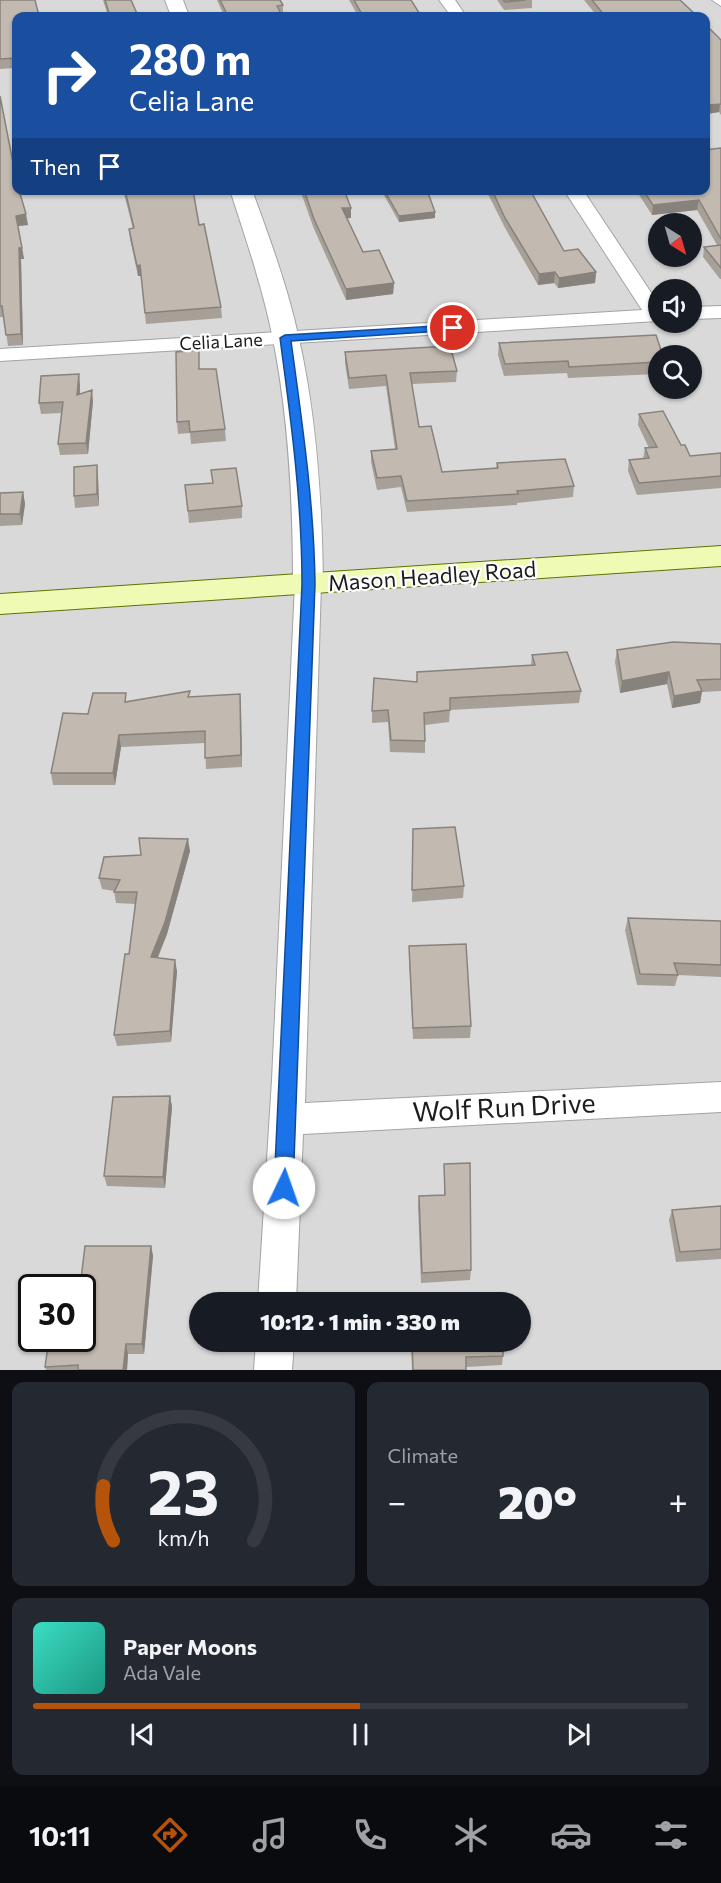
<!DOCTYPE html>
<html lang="en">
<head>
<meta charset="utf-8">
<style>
  body { margin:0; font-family:Commissioner,sans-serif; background:#242831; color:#f1f3f6; height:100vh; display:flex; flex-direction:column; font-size:22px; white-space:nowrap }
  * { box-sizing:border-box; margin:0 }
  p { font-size:20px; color:#9ea1a6 }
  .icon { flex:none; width:33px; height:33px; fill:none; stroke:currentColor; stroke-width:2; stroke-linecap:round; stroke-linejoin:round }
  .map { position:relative; height:1370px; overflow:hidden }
  .drawer { display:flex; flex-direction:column; gap:12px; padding:12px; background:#0d0f14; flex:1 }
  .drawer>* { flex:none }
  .banner { position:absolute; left:12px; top:12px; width:698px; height:183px; border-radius:12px; box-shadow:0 2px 4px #0004; background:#1a4fa0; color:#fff; overflow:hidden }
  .needle { width:39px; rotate:143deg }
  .fabs { position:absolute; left:648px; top:213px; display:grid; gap:12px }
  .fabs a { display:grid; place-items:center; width:54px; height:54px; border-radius:50%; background:#171b24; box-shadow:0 2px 4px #0004; font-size:30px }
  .speed { position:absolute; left:18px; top:1274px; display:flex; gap:12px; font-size:30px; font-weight:700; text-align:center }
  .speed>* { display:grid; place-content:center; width:78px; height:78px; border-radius:50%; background:#171b24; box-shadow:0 2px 4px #0004; line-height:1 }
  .speed .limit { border:3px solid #111; border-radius:9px; background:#fff; color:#111 }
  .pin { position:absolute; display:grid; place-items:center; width:51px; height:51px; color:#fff; margin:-26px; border:3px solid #fff; border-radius:50%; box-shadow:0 2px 6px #0007 }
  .me { position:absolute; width:66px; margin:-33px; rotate:3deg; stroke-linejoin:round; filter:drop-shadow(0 0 4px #0008) }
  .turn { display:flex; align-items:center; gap:21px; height:126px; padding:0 18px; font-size:27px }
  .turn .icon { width:78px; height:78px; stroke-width:2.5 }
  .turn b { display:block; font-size:42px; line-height:51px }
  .then { display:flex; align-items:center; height:57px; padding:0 18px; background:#0003; gap:12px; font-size:22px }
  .big { font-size:45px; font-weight:800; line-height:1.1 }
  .drawer .widget { flex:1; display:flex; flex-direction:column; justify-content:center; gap:9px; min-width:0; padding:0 21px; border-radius:12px; background:#242831 }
  .drawer .dial { align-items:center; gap:0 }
  .dial svg { height:156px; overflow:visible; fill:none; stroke:#363941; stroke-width:7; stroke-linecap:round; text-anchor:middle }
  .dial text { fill:#f1f3f6; stroke:none }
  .song { display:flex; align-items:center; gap:18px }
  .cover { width:72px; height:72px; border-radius:9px; background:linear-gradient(135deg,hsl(170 70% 55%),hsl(170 70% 35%)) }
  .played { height:6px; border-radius:3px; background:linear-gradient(90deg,#b45309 50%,#363941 50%) }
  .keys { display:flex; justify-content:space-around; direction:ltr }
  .heat { display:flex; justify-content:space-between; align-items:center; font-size:33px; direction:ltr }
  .drawer .tiles { flex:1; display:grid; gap:12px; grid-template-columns:1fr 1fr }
  .widget:last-child { grid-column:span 2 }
  .trip { position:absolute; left:189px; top:1292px; width:342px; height:60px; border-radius:30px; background:#171b24; box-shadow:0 2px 4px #0004; font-weight:800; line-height:60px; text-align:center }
  .menu { display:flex; height:96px; justify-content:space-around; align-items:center; background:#090b0e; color:#9ea1a6 }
  .menu .icon { width:42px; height:42px }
  .menu .current { color:#b45309 }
  .menu b { font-size:27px; color:#f1f3f6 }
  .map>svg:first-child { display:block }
</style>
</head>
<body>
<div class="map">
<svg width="721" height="1370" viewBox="0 0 721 1370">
  <rect width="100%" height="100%" fill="#eeebe2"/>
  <path fill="#dad9d9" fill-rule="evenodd" d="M0 0H721V1370H0ZM16 16H705V190H16ZM658 224H692V256H658ZM658 290H692V322H658ZM658 356H692V388H658ZM32 1287H82V1338H32ZM200 1302H520V1341H200Z"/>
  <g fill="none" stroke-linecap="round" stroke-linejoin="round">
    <defs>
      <path id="minor" d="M439 0H455L466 16H451Z
        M712 0H721V6Z
        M564 190H583L658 303V321L0 361V349L642 310Z
        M721 306V318L692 319V307Z
        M308 576 317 578 321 584 305 1103 721 1082V1112L303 1134 296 1302H258L272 1080 295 584 299 578Z
        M256 1341H294L292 1370H254Z"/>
      <path id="tertiary" d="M165 0H183L189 16H171Z
        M230 190H252C270 239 288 288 299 339 317 419 322 502 323 584L319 591 308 594 297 591 293 584C293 502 289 420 273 339 263 289 246 239 230 190Z"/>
      <path id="secondary" d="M721 546V566L0 614V594Z"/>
    </defs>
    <use href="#minor" stroke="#a3a3a3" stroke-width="2"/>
    <use href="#tertiary" stroke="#a3a3a3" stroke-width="2"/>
    <use href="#secondary" stroke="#5b7303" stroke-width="2"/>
    <use href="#minor" fill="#fff" fill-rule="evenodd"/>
    <use href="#tertiary" fill="#fff" fill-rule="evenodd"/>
    <use href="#secondary" fill="#effab4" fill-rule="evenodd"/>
  </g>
  <path fill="#a7a098" d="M0 0 16 16V68L0 69Z
    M103 0H131L138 16H108Z
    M217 0H280L283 5V15H281L282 16H224Z
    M349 0H411L421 16H358Z
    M497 0H532V8L504 10Z
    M584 0H680L697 16H597Z
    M705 24 721 40V115L719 112 707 114 705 111Z
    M0 96 16 190 28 225 18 226 24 259H21L23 345 8 346 4 317H0Z
    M721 148V279H720L703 257 704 247 717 245 697 210 652 215 636 190H705Z
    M123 190H193L199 225 221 307 222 318 146 324 141 276H138L130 239 129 229H133Z
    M300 190H344L351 208V218H347L363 252 394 283 393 294 346 300 314 229Z
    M381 190H427L435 212V218L399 222Z
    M486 190H530L564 251 596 272 595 283 558 288 554 283 538 285 505 228Z
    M499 343 658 356V374L568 378 567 373 504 376 498 355Z
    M345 352 457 371 456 382 412 384 419 427 442 472 496 469 497 463 574 486 573 497 517 503V505L407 512 401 487 377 490 371 462V451L395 449 386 386 349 389 345 363Z
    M200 369 225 429 226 441 191 444 190 433 178 434 177 422Z
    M80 385V394L93 401 88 454 60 455 58 444 62 413 41 414 39 403Z
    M639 414 681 445 690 456 721 453V488L637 495 628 471 629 460 643 459 645 448H649L638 425Z
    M98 477 99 506 75 508 74 496Z
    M185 485 242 506V518L189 523Z
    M23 492 25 504 22 525 0 526V493Z
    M721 644V691L702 692 700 703 672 708 667 684 620 693 615 662 617 650Z
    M532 655 581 691 579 703 450 710 449 722 425 725V753L390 752 388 722 372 723V711L417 682 531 665Z
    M240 694 242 767 206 769 205 743 121 747 115 785H53L51 773 88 714 127 701Z
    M413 829 464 886 463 898 412 902Z
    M190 851 167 934 158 958 177 971 171 1042 117 1046 114 1035 129 954 135 904 116 903 114 891 102 889 99 878 141 855Z
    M628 918 721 921V977L678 975 675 986 637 985 625 930Z
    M409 946 471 1026 470 1038 413 1039 409 958Z
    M170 1096 172 1107 165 1188 107 1186 104 1176Z
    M444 1164 471 1270 470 1280 421 1283 418 1207 419 1196 444 1195Z
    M721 1206V1259L676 1262 669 1220 672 1210Z
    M151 1246 153 1256 144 1354H128L127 1370H46L45 1367 73 1341Z
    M411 1341H503V1356L502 1365 466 1367V1370H412Z"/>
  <path fill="#88827c" d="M720 103 719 112 707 114 709 105Z
    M699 200 697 210 652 215 653 205Z
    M342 208H351V218L342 219Z
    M435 212V218L399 222V216Z
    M26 214 28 225 18 226 16 216Z
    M19 248H22L24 259H21L23 345 21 334Z
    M140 265 141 276H138L137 266Z
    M555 272 554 283 538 285 539 274Z
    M596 272 595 283 558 288 559 278Z
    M394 283 393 294 346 300V289Z
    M79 374 80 385 79 406 77 395Z
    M92 390 93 401 88 454 86 443Z
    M97 465 98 477 99 506 97 494Z
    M23 492 25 504 22 525 20 514Z
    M669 672 667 684 620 693 622 681Z
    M702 691 700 703 672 708 674 696Z
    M240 694 241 706 242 767 241 755Z
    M119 735 121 747 115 785 113 773Z
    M188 839 190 851 167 934 153 968 151 957Z
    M175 960 177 971 171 1042 170 1031Z
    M170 1096 172 1107 165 1188 163 1177Z
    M151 1246 153 1256 144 1354 142 1344Z
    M126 1344 128 1354 127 1370H123Z"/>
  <path fill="#c2bab1" stroke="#88827c" stroke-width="1.5" d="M0 0H35L39 16H16V58L0 59Z
    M105 0H131L138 16H110Z
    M220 0H280L283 5 277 6 282 16H228Z
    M354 0H411L421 16H363Z
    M503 0H526L505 2Z
    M592 0H680L697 16H605Z
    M705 24 721 40V104L709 105 705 101Z
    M0 96 16 178V190H19L26 214 16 216 22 248H19L21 334 6 335 2 306H0Z
    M721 148V239L699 200 653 205 643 190H705V150Z
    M125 190H193L199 225 204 224 221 307 145 313 140 265 137 266 129 229 134 228Z
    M304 190H344L351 208H342L363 252 379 250 394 283 346 289 314 219Z
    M384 190H427L435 212 399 216Z
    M492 190H530L564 251 578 249 596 272 559 278 555 272 539 274 505 218Z
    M721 245V268L704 247Z
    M656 335 663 356H658V362L569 367 568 361 505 364 499 343Z
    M450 346 457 371 410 373 419 427 431 426 442 472 498 468 497 463 565 459 574 486 517 491 518 494 407 501 401 476 377 478 371 451 397 449 386 375 349 378 345 352Z
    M199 350V369H216L225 429 190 432 189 421 177 422 176 352Z
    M79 374 77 395 92 390 86 443 58 444 63 402 39 403 41 376Z
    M663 411 681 445H685L690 456 721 453V476L639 483 629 460 649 458 645 448 657 447 639 414Z
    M97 465V494L74 496V467Z
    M236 468 242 506 188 511 185 485 213 483 211 470Z
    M23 492 20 514H0V493Z
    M673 642 721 644V679L697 680 702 691 674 696 669 672 622 681 617 650Z
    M567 652 581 691 450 698V710L424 713 425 741 391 740 388 710 372 711 374 678 417 682V672L535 665 532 655Z
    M190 691 188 697 240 694 241 755 205 758V731L119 735 113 773H51L63 713 88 714 93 693H126L125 702Z
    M455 827 464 886 412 890 413 829Z
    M139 838 188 839 165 922 151 957 175 960 170 1031 114 1035 125 954H129L137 892H114L120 880 99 878 104 857 141 855Z
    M628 918 721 921V965L674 963 678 975 640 974Z
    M466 944 471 1026 413 1028 409 946Z
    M170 1096 163 1177 104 1176 113 1097Z
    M470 1163 471 1270 422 1273 419 1196 445 1195 444 1164Z
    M721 1206V1249L680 1252 672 1210Z
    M85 1246H151L142 1344H126L123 1370H78V1365L45 1367 48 1346 73 1341V1338H82V1287H80Z
    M412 1341H503V1356L466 1357V1370H413Z"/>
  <path fill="#1a73e8" stroke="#114b97" stroke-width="1.5" d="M453 325 456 326V330L291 341C302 422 314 502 315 584L293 1188 290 1194 284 1197 277 1194 274 1188 302 584C302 501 291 420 280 338L285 335Z"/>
  <g text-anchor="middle" stroke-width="4.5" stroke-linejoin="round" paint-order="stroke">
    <g font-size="18" fill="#1c1c1c" stroke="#fff">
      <text transform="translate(221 342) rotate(-3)" y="6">Celia Lane</text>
    </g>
    <g font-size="22" fill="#1c1c1c" stroke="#fff">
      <text transform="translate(432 576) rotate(-4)" y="8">Mason Headley Road</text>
    </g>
    <g font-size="27" fill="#1c1c1c" stroke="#fff">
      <text transform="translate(504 1108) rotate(-3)" y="9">Wolf Run Drive</text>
    </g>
  </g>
</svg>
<div class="fabs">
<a><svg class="needle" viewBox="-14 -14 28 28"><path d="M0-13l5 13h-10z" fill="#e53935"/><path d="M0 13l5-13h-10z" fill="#9ea1a6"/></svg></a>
<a><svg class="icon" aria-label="sound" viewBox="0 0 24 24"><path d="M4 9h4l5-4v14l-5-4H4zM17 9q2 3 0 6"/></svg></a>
<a><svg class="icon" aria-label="search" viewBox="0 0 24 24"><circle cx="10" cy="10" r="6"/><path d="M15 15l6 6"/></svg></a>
</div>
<div class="speed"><div class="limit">30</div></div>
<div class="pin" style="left:453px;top:328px;background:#d93025"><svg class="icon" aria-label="arrive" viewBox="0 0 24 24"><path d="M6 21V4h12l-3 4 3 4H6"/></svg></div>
<svg class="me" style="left:284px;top:1188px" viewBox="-20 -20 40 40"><circle r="19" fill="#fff"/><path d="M0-13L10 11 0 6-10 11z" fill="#1a73e8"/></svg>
<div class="trip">10:12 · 1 min · 330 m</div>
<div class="banner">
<div class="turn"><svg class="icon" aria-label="right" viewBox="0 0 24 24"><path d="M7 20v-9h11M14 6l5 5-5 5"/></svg><div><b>280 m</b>Celia Lane</div></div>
<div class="then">Then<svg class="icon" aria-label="arrive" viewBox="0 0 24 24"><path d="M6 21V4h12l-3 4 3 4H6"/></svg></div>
</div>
</div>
<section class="drawer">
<div class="tiles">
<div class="widget dial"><svg viewBox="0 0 100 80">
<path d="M14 69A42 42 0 1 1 86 69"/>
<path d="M14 69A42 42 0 0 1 9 41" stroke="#b45309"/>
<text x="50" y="56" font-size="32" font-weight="700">23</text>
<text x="50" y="72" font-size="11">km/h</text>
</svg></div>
<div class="widget"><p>Climate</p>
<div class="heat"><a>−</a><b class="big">20°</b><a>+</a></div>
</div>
<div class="widget">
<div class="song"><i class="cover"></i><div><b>Paper Moons</b><p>Ada Vale</p></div></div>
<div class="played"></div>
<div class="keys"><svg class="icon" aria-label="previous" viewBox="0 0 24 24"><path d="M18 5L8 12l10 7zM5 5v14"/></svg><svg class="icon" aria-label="pause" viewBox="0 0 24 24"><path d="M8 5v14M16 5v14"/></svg><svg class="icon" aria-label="next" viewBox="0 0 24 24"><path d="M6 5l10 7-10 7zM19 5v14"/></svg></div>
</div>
</div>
</section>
<nav class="menu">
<b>10:11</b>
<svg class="icon current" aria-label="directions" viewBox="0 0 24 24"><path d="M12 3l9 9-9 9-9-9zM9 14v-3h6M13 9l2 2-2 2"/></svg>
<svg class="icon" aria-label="music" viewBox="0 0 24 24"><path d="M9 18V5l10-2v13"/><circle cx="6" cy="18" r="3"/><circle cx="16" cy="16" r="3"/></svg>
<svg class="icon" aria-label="phone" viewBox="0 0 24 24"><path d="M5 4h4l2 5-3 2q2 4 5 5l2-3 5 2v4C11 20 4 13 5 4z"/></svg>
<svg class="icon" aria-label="climate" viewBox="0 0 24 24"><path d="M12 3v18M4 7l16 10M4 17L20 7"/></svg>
<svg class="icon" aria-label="car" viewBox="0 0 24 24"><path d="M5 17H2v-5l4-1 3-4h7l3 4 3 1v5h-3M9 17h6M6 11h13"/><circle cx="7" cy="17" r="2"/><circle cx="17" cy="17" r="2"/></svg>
<svg class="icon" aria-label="filters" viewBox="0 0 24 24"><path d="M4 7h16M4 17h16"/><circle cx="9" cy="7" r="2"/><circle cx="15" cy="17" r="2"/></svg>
</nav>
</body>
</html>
